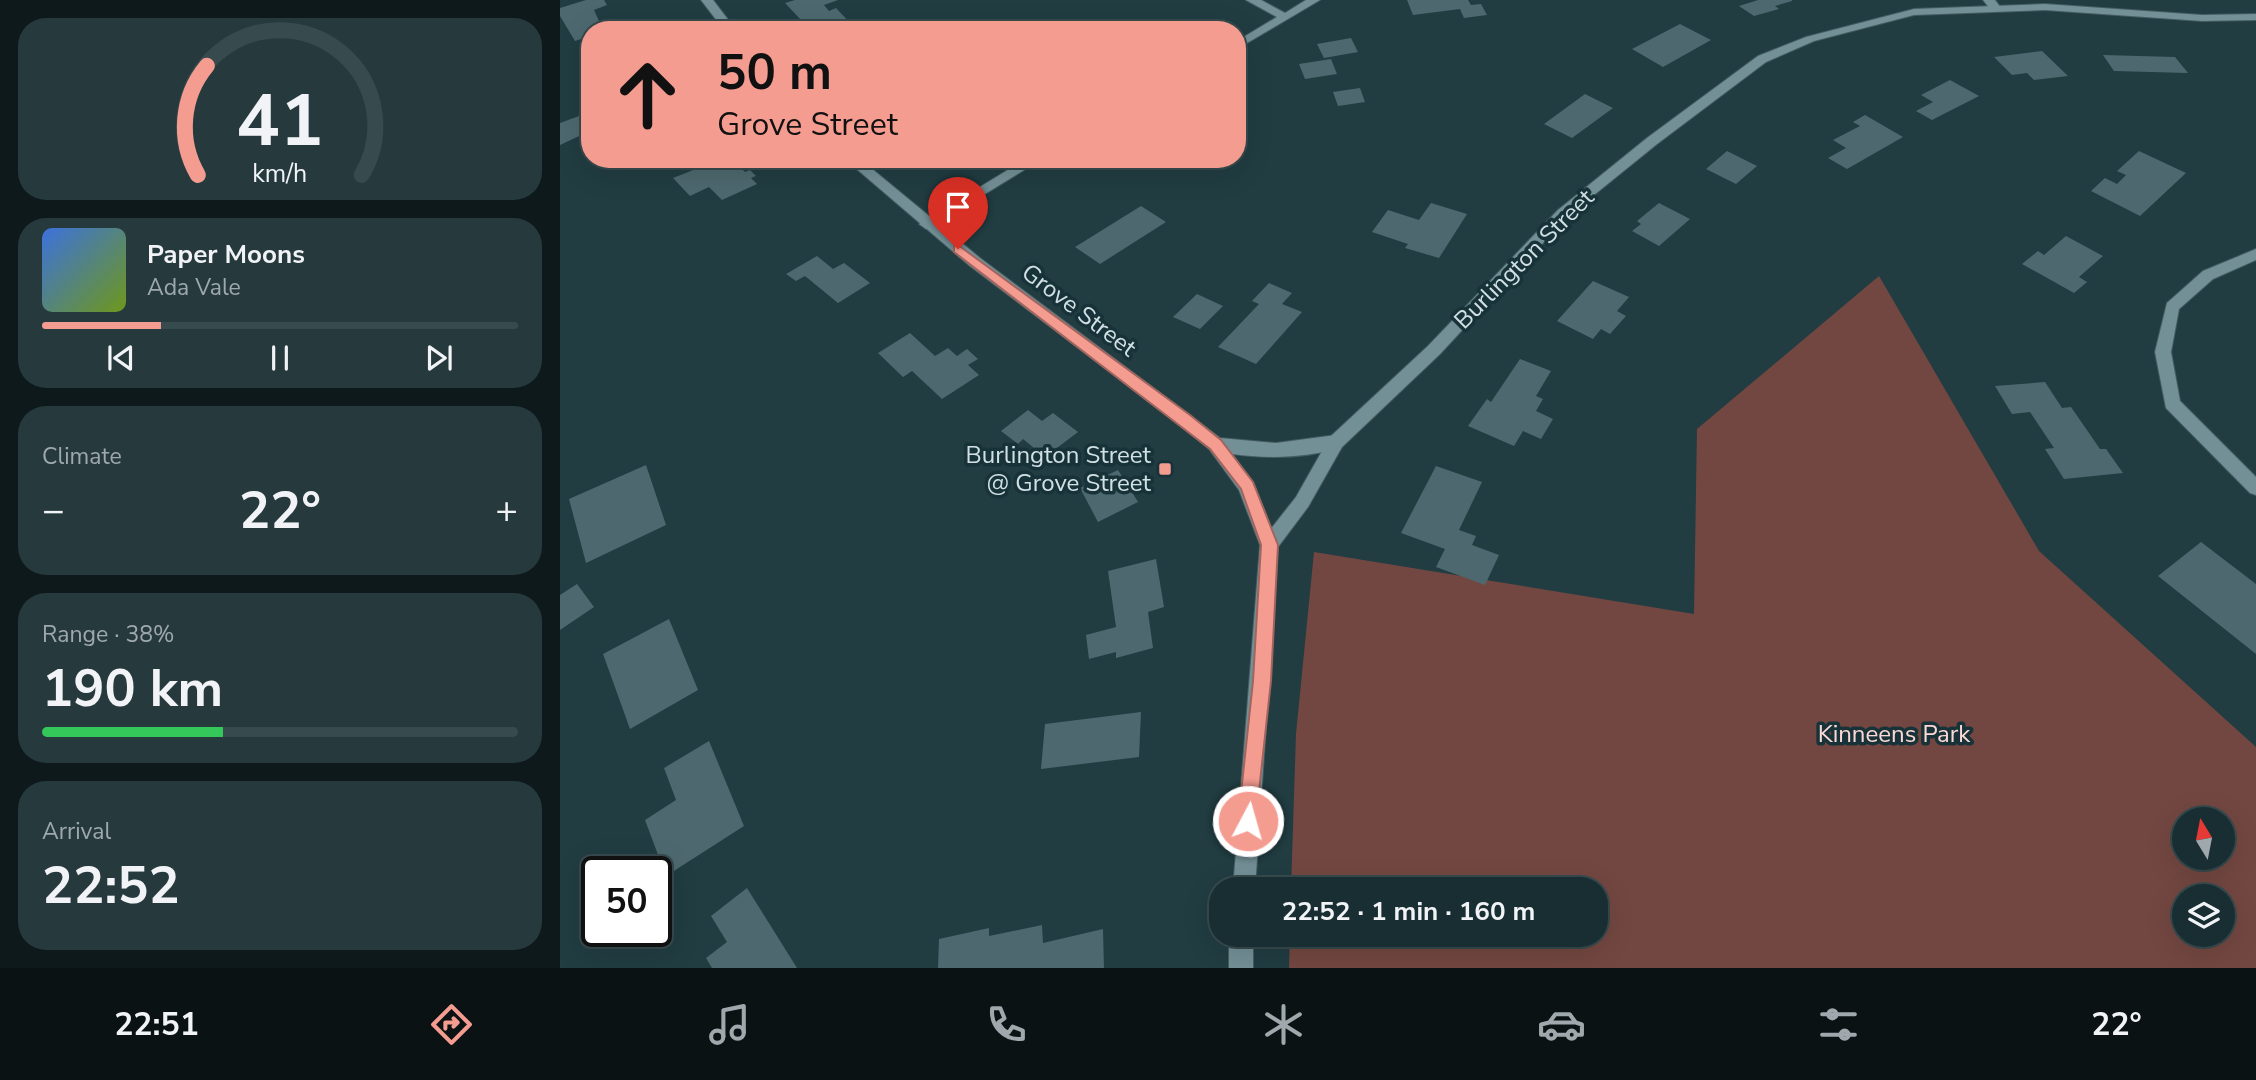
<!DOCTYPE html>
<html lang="en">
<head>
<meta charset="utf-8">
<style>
  body { margin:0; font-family:"Nunito Sans",sans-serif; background:#263a3e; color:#f1f3f6; height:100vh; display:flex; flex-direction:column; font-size:26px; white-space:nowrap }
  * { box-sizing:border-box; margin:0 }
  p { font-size:23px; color:#9fa8ac }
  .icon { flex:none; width:38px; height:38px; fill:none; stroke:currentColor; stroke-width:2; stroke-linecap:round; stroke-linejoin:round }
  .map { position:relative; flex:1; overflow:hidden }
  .side { display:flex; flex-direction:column; gap:18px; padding:18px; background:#0e191c; width:560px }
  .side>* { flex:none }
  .top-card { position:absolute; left:21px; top:21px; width:665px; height:147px; border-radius:28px; box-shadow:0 7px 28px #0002,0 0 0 2px #374a4d; background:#f59c91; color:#111; overflow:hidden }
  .needle { width:46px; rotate:350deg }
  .fabs { position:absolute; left:1612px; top:807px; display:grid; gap:14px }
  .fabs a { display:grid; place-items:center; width:63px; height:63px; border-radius:50%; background:#192e32; box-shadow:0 7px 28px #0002,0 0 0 2px #374a4d; font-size:35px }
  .speed { position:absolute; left:21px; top:856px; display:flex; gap:14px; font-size:35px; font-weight:700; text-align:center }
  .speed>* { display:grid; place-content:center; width:91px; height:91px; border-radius:50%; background:#192e32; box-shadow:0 7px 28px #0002,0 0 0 2px #374a4d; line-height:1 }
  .speed .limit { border:4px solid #111; border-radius:10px; background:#fff; color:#111 }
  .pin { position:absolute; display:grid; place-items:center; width:60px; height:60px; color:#fff; margin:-72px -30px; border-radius:50% 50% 50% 0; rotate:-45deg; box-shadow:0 0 7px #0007 }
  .pin .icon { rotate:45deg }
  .me { position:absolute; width:77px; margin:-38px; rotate:6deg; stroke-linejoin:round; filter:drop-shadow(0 0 5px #0008) }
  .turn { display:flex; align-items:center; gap:24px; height:147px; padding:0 21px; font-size:32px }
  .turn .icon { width:91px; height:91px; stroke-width:2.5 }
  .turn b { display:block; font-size:49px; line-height:60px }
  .big { font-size:52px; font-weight:700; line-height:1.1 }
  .side .tile { flex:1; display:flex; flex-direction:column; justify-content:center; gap:10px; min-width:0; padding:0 24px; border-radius:28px; background:#263a3e }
  .side .dial { align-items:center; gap:0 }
  .dial svg { height:182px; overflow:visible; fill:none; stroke:#374a4d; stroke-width:7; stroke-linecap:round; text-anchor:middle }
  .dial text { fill:#f1f3f6; stroke:none }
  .song { display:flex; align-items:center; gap:21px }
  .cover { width:84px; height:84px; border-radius:10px; background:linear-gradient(135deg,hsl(220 70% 55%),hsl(80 70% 35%)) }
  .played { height:7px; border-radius:4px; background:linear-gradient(90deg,#f59c91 25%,#374a4d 25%) }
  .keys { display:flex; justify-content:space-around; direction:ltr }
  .heat { display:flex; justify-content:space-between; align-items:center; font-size:38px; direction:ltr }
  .charge { height:10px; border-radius:5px; background:linear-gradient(90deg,#34c759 38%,#374a4d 0) }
  .trip { position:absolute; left:649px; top:877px; width:399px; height:70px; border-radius:28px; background:#192e32; box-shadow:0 7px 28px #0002,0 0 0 2px #374a4d; font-weight:700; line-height:70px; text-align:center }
  .dock { display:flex; height:112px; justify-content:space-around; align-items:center; background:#0a1214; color:#9fa8ac }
  .dock .icon { width:49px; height:49px }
  .dock .on { color:#f59c91 }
  .dock b { font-size:32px; color:#f1f3f6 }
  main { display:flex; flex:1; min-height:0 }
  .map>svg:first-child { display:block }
</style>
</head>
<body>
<main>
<section class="side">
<div class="tile dial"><svg viewBox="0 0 100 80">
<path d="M14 69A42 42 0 1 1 86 69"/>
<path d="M14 69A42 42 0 0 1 18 21" stroke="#f59c91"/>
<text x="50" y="56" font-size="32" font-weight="700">41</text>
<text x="50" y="72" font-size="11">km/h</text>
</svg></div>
<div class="tile">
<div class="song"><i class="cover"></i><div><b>Paper Moons</b><p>Ada Vale</p></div></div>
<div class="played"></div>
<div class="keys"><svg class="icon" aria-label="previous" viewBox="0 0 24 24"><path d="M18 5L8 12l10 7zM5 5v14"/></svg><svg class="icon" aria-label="pause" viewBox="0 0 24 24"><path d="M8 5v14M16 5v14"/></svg><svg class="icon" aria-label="next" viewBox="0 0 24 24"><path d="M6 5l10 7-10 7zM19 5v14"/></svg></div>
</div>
<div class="tile"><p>Climate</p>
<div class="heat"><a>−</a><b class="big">22°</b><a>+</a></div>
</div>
<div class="tile"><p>Range · 38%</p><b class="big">190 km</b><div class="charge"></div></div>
<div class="tile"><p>Arrival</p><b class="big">22:52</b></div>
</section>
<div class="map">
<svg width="1696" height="968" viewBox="0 0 1696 968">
  <rect width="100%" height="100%" fill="#213d42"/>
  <path fill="#734741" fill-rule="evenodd" d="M1319 276 1479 551 1696 747V968H729L730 935 1036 934V889H731L736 734 754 552 1134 614 1137 429ZM1624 819H1662V858H1624ZM1624 896H1662V934H1624Z"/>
  <path fill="#4d696f" d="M26 0H44L47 5 34 10 43 30H30V36L15 41 0 16V8Z
    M235 0H278L264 5 269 11 276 8 291 24 274 30H243L236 23 242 21 225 3Z
    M847 0H908L911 5 921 4 927 15 904 18 900 9 853 15Z
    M1198 0H1232V1L1215 6 1219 9 1194 16 1179 6Z
    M1120 24 1151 40 1103 67 1072 49Z
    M791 38 798 52 764 58 757 44Z
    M1482 51 1508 76 1474 80 1467 73 1452 75 1434 57Z
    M1543 55 1615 57 1628 73 1554 71Z
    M771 59 777 74 745 79 739 64Z
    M1390 80 1419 96 1372 120 1356 111 1373 102 1361 95Z
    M800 88 805 102 778 106 773 92Z
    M1025 94 1053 108 1012 138 984 124Z
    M30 112V131L0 145V123Z
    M1305 115 1343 137 1287 169 1268 158 1286 148 1273 140 1300 126 1293 122Z
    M1167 151 1197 166 1176 184 1146 169Z
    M1579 151 1626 173 1580 216 1531 191 1545 178 1557 184 1566 175 1557 171Z
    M161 159H172L185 172 190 170 196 176 191 178 197 184 162 200 149 187 130 196 113 178Z
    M871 203 907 214 879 258 845 248 848 244 812 232 828 210 859 220Z
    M1099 203 1130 219 1099 246 1072 231 1081 224 1077 221Z
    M581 206 606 222 540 264 515 247Z
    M1506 236 1543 256 1519 277 1527 282 1514 293 1462 264 1478 251 1484 255Z
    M257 256 273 269 284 263 310 283 278 303 245 276 236 281 226 274Z
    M1033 281 1069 297 1057 311 1066 316 1050 334 1041 329 1033 339 997 321Z
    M709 283 732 293 722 304 742 312 696 364 658 347 699 304 692 301Z
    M637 294 663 306 640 329 613 317Z
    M350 333 375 356 388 348 397 356 407 349 418 359 408 365 419 375 382 399 352 371 343 377 318 353Z
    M960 359 991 371 976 396 983 399 976 411 993 419 981 439 963 431 954 446 908 426 927 399 931 402Z
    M1485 382 1502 408 1511 407 1540 449H1546L1563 473 1504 479 1485 449 1494 448 1470 412 1452 414 1435 386Z
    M468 410 482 421 493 413 518 432 485 457 463 439 458 444 441 431Z
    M86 465 106 525 26 563 9 499Z
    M876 466 922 482 899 530 916 536 912 545 939 555 925 585 876 567 885 549 841 533Z
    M558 470 578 502 538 522 520 488Z
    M1641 542 1696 584V654L1598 576Z
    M596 559 604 607 588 612 593 648 556 658V652L529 659 526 635 556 627 548 571Z
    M17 584 34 607 0 630V595Z
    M109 619 138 690 70 729 43 654Z
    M581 712 579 757 481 769 485 724Z
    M149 741 184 826 106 876 85 820 116 800 104 768Z
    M187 888 237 968H152L146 958 167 942 151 916Z
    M482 925 483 943 543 929 544 968H378L379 939 429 928V936Z"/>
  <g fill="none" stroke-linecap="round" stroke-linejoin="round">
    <defs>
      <path id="minor" d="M686 0H701L725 13 746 0H760L677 49V41L717 17Z
        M1423 0H1435L1441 8 1431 10Z
        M466 159H482L371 227 366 229 359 224Z
        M1696 249V260L1653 279 1619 309 1611 352 1620 401 1696 477V495L1690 493 1606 408 1595 352 1607 303 1643 271Z"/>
      <path id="tertiary" d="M1485 4 1642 15 1696 14V20L1642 21 1485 10 1354 15 1254 41 1206 62 1097 144 1008 216 880 354 782 447 748 507 715 551 709 553 703 551 700 545 703 539 736 497 770 437 868 346 998 210 1087 138 1198 56 1246 37 1354 9Z"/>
      <path id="secondary" d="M141 0H153L176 30H164Z
        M285 159H300L420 258 660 438 716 443 776 435 782 437 784 442 782 447C748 458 708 459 672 454L693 482 718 545 695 889H673L700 545 679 490 649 449 619 424 410 266Z
        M669 934H693V968H669Z"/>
    </defs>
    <use href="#minor" stroke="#435c61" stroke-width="2"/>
    <use href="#tertiary" stroke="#435c61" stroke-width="2"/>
    <use href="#secondary" stroke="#435c61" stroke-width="2"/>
    <use href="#minor" fill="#739096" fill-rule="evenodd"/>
    <use href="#tertiary" fill="#739096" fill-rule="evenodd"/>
    <use href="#secondary" fill="#739096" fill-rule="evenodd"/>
  </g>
  <path fill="#f59c91" stroke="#9f655e" stroke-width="2" d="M398 245 630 415 661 440 693 482 718 545 711 681 695 828 688 831 681 828 678 821 693 681 701 545 681 489 650 449 394 252V246Z"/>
  <rect fill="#f59c91" stroke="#173238" stroke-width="2.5" x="598" y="462" width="14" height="14" rx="3.5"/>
  <g text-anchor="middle" stroke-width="7" stroke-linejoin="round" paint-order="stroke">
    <g font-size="24" fill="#d0e0e3" stroke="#173238">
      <text transform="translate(964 259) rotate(-45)" y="8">Burlington Street</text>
      <text transform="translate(519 310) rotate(37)" y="8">Grove Street</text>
    </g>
    <g font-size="24" fill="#d0e0e3" stroke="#173238" text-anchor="end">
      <text x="591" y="463">Burlington Street<tspan x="591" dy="28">@ Grove Street</tspan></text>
    </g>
    <g font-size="24" fill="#fcd9d4" stroke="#173238">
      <text x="1334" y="742">Kinneens Park</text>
    </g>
  </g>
</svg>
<div class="fabs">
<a><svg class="needle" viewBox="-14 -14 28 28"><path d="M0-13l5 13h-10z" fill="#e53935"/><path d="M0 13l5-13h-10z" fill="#9fa8ac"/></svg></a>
<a><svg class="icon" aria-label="layers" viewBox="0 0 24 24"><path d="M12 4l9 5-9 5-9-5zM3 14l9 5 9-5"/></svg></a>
</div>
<div class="speed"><div class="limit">50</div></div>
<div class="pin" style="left:398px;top:249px;background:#d93025"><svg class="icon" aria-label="arrive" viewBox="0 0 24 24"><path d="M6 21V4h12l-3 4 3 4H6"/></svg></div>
<svg class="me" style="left:688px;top:821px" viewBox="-20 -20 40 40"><circle r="17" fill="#f59c91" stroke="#fff" stroke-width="3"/><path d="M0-11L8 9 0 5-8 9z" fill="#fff"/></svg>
<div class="trip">22:52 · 1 min · 160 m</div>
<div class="top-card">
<div class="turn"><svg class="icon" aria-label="ahead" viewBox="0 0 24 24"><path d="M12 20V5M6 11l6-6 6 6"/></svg><div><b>50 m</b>Grove Street</div></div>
</div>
</div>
</main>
<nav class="dock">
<b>22:51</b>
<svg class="icon on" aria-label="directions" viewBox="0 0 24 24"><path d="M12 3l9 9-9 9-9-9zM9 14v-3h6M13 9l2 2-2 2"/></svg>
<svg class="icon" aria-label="music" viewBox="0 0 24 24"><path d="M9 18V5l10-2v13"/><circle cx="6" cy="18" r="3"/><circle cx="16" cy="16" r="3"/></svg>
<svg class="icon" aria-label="phone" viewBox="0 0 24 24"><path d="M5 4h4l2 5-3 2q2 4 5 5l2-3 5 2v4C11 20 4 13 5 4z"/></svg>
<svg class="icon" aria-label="climate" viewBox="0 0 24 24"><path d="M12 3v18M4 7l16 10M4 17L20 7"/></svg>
<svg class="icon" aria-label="car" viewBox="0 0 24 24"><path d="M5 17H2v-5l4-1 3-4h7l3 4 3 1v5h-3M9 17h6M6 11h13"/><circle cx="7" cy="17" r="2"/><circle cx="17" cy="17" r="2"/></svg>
<svg class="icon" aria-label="filters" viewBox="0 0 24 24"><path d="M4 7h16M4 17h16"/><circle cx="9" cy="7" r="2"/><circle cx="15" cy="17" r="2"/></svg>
<b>22°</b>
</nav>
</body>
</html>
